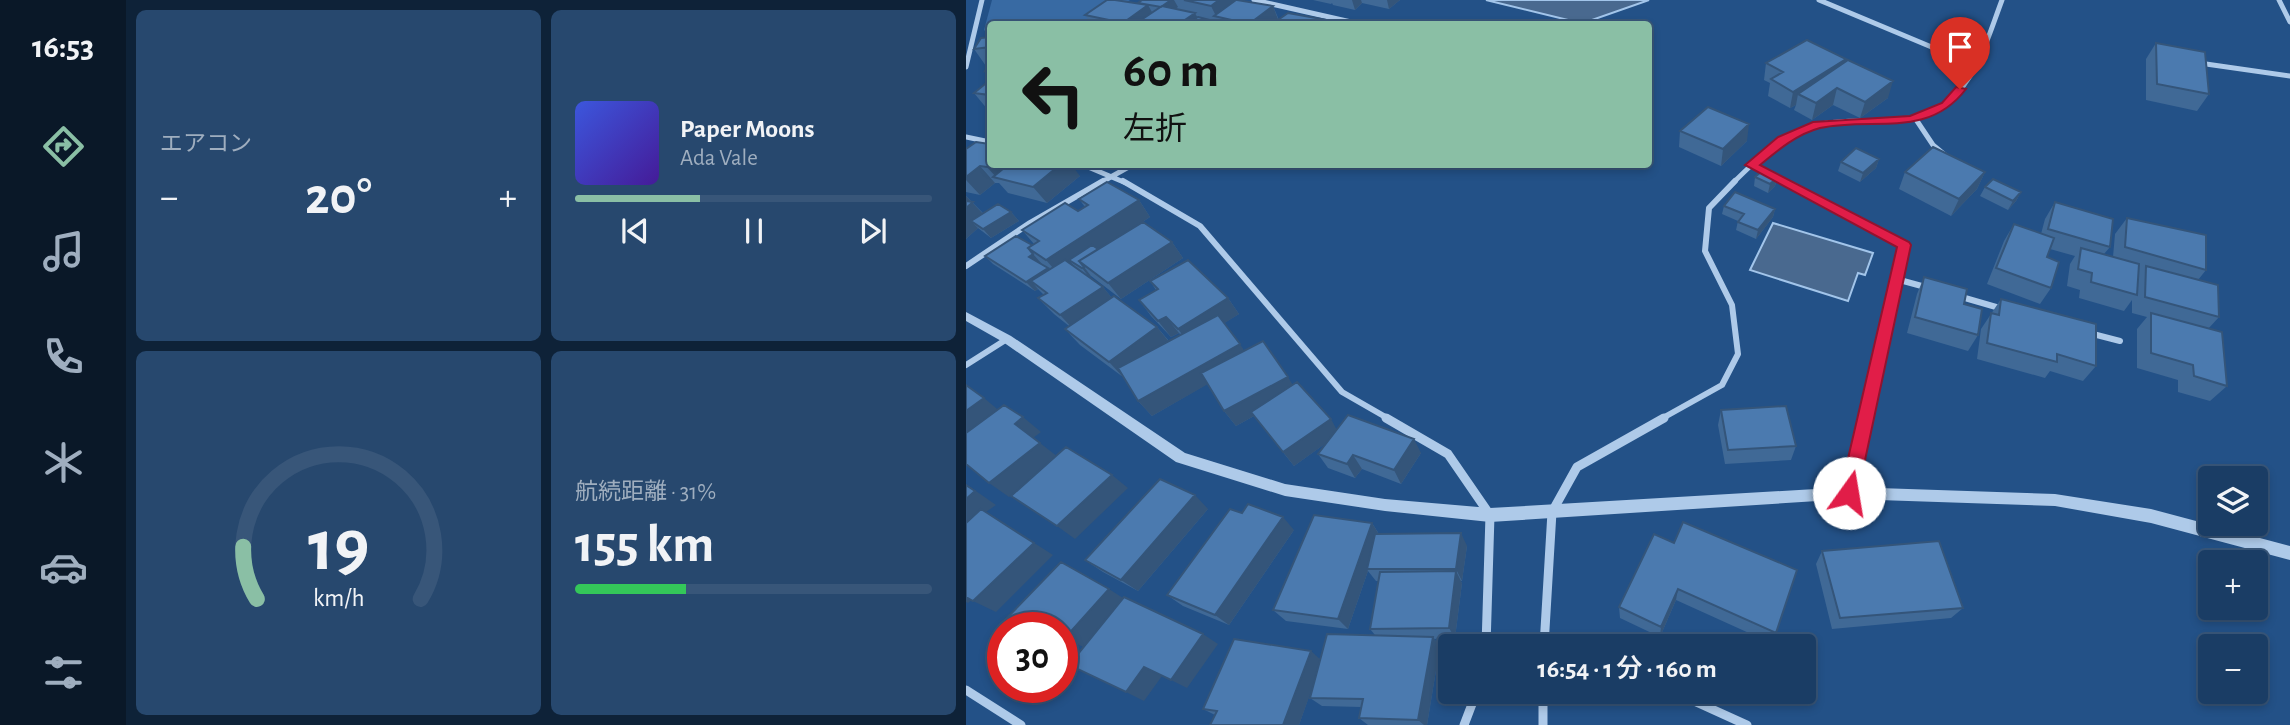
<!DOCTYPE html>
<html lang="ja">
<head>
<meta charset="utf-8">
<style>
  body { margin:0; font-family:"Alegreya Sans","Noto Sans JP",sans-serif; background:#27486e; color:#f1f3f6; height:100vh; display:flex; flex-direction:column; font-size:26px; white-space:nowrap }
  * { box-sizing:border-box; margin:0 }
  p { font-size:23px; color:#9faebf }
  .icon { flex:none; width:38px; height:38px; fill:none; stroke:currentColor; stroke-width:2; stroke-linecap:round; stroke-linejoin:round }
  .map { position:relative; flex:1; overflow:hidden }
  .panel { display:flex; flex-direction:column; gap:10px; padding:10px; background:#0e2238; width:840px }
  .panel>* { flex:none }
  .banner { position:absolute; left:21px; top:21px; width:665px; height:147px; border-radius:7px; box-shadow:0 4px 10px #0003,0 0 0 2px #385679; background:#8abfa5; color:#111; overflow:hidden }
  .tools { position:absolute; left:1232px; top:466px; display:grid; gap:14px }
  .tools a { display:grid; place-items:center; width:70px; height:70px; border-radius:7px; background:#1a3d65; box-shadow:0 4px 10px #0003,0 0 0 2px #385679; font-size:35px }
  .speed { position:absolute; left:21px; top:612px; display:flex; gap:14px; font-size:35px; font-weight:700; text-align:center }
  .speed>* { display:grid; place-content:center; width:91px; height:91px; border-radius:50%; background:#1a3d65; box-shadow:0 4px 10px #0003,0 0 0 2px #385679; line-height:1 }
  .speed .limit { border:10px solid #d22; background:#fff; color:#111 }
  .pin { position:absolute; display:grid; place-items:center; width:60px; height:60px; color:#fff; margin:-72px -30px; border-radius:50% 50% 50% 0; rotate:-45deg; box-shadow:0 0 7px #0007 }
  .pin .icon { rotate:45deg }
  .me { position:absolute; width:77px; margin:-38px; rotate:13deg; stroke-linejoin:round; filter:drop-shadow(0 0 5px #0008) }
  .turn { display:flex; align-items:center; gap:24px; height:147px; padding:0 21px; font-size:32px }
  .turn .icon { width:91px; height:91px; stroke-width:2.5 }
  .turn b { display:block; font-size:49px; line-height:60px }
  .big { font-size:52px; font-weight:600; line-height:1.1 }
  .panel .card { flex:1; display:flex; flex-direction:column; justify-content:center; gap:10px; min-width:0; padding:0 24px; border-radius:10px; background:#27486e }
  .panel .dial { align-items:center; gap:0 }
  .dial svg { height:182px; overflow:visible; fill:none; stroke:#385679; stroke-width:7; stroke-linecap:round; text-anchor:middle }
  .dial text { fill:#f1f3f6; stroke:none }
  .song { display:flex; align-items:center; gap:21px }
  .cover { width:84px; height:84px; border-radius:10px; background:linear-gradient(135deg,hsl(230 70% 55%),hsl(260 70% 35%)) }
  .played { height:7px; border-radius:4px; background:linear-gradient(90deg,#8abfa5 35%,#385679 35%) }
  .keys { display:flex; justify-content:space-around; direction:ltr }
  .heat { display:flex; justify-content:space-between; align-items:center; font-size:38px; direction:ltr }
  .charge { height:10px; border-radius:5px; background:linear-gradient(90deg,#34c759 31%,#385679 0) }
  .panel .tiles { flex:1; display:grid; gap:10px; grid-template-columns:repeat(2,1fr) }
  .trip { position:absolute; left:472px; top:634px; width:378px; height:70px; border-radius:7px; background:#1a3d65; box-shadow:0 4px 10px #0003,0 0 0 2px #385679; font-weight:600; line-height:70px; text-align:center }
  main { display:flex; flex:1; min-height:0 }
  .tabs { display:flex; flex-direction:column; width:126px; justify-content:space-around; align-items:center; background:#0a1828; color:#9faebf }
  .tabs .icon { width:49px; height:49px }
  .tabs .selected { color:#8abfa5 }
  .tabs b { font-size:32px; color:#f1f3f6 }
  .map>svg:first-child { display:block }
</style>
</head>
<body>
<main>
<nav class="tabs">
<b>16:53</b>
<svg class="icon selected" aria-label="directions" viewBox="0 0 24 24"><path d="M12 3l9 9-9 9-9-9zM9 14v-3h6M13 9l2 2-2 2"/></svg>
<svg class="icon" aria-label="music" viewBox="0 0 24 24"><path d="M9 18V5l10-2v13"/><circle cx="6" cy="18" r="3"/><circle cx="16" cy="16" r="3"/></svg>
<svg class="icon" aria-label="phone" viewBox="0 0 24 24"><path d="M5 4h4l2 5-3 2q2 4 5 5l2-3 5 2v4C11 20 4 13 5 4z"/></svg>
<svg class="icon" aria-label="climate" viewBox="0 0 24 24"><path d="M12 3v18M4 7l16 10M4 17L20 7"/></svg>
<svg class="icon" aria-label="car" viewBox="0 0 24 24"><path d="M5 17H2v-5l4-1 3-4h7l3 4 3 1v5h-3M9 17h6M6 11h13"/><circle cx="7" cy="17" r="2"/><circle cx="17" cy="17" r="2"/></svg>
<svg class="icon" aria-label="filters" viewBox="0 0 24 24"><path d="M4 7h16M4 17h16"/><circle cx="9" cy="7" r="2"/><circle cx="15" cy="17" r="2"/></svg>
</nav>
<section class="panel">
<div class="tiles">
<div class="card"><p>エアコン</p>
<div class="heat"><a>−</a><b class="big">20°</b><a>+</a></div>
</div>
<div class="card">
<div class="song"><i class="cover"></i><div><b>Paper Moons</b><p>Ada Vale</p></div></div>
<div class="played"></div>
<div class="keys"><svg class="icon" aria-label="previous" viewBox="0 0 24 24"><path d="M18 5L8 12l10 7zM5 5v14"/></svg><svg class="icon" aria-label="pause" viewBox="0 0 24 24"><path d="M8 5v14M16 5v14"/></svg><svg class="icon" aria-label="next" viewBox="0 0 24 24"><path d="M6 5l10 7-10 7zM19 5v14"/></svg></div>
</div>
<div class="card dial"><svg viewBox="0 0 100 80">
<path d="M14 69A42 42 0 1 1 86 69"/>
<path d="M14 69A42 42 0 0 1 8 46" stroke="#8abfa5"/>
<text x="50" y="56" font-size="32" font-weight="700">19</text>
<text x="50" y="72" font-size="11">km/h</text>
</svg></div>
<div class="card"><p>航続距離 · 31%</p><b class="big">155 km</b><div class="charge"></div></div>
</div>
</section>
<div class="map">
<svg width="1324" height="725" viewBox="0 0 1324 725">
  <rect width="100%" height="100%" fill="#235187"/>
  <path fill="#386aa3" d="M26 0H164L126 24H24V35L18 30Z"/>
  <path fill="#49698f" stroke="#a2c5ea" stroke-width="2" d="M520 0H683L626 20H602Z
    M807 223 907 253 899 275 892 273 882 301 784 270Z"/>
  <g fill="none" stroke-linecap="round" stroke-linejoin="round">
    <path stroke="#aecae9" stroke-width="5" d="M288 0 385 22 382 24
      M853 0 1011 66
      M1313 0 1324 22
      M1233 63 1324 76
      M0 67 16 0
      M949 118 967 145 979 155
      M0 137 24 142
      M115 164 160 183
      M785 165 820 183
      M134 183 168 164
      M767 183C791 159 817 134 850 125 888 115 949 131 981 103 1012 77 1022 37 1036 0"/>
    <path stroke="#aecae9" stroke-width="6" d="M157 181 234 226 376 392 423 419
      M816 181 938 245 899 419
      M0 266 64 223 137 181
      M930 279 963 288
      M992 296 1037 309
      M1123 333 1154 341
      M0 365 41 339
      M695 419 756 385 772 354 766 305 739 251 743 208 769 181"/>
    <path stroke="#aecae9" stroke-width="9" d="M420 418 482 454 524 515 520 646
      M883 493 900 418
      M578 641 590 646
      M578 646 586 512 611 467 698 418
      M0 690 55 725
      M577 691V725
      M706 691 781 725
      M498 725 511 691"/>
    <path fill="#aecae9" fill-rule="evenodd" d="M0 312 45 336 219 453 319 484 419 499 524 508 883 487 1089 494 1185 509 1324 546V560L1185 523 1089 506 883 499 524 522 419 511 319 496 210 462 37 342 0 321Z"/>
  </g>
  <path fill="#406996" d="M176 0H274L307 6 313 20H361L363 24H125L119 15 172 3Z
    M347 0H434L423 9 396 3 389 10 367 5 366 3 365 4Z
    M24 37V77L19 71 23 65 20 66 8 49Z
    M1190 43 1243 94 1231 111 1180 100V59Z
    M879 62 922 98 894 118 867 105 846 120 828 110 830 105 824 108 802 96 804 83 798 80 800 63Z
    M24 80V110H22L8 93Z
    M714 131 781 141 755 166 713 147Z
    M0 149 24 164 114 176 81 203 42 193 33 183H29L14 195 0 192Z
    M913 159 910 168 894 182 872 171 875 162Z
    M939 172H1019L1011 189 985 216 933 189Z
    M789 177 811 178 809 186 802 193 788 186Z
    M1019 187 1055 192 1050 201 1042 210 1014 196Z
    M0 196 17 213 45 212 53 221 25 238 12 228 0 239Z
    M113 199 173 200 184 217 160 233 206 242 217 258 155 299 125 276 123 277 137 287 145 297 191 327 203 341 215 335 213 333 205 337 185 316 173 300 190 290 184 281 262 298 273 314 258 323 278 351 327 385 371 430 455 453 435 484 396 469 389 478 362 468 352 454 360 443 328 466 288 416 270 426 258 411 241 384 186 416 172 401 157 377 114 345 99 329 103 326 88 314 72 298 78 295 72 289 69 291 27 264 19 256 66 245 68 244 56 230 112 211 119 207Z
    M1089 202 1144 247 1138 254 1147 257 1149 234 1161 218 1240 270 1232 280 1253 317 1242 329 1261 386 1244 401 1212 392V380L1171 368V329L1181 317 1166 313V300L1158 311 1113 298 1114 290 1101 286 1104 264 1109 256 1084 249 1081 257 1085 288 1074 304 1021 284 1038 241 1048 224 1075 234 1079 219Z
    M758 206 809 209 807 217 790 239 770 230 772 221 756 214Z
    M958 277 998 304 1012 335 1002 351 941 333 951 294Z
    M1035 299 1130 366 1117 381 1084 371 1079 378 1011 359 1015 329Z
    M755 410 830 446 825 460 759 464 752 425Z
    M242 509 172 591 137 572 119 560Z
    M406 523 413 534 501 546 496 581H494L496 583 489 638 468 639 474 646 461 725H402L393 718 395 707 356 706 344 698 349 679 333 725 249 715 237 709 409 635 404 629 413 581H410L402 571 382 629 320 621 307 610Z
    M328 530 263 625 217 606 201 595Z
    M688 534 810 633 805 643 710 600 694 637 654 618 653 607Z
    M856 551 997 608 985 618 866 629 850 564Z"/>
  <path fill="#34557a" d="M205 0H208L212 7 200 16 195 7Z
    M253 0H274L276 4 250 16 245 6Z
    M386 0H395L396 3 389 10Z
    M421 0H434L423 9Z
    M182 5 191 21 186 24H158L157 23Z
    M307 6 313 22 310 24H283Z
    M229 13 235 24H213Z
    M361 20 363 24H355Z
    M880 59 875 76 832 94 830 105 824 108 827 92Z
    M927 81 922 98 894 118 899 102Z
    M871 88 867 105 846 120 850 103Z
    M783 124 781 141 755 166 757 149Z
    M913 159 910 168 894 182 897 173Z
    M24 164H57L30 177 21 167Z
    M95 164H105L114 176 81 203 67 187Z
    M14 166 29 183 14 195 0 180V177Z
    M1019 172 1011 189 985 216 993 199Z
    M811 178 809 186 802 193 804 184Z
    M1055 192 1050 201 1042 210 1047 201Z
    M0 196 22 219 5 221 12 228 0 239Z
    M173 200 184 217 111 265 103 260 109 267 94 276 80 260Z
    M809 209 807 217 790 239 792 230Z
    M45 212 53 221 25 238 17 229Z
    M206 242 217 258 155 299 142 283Z
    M67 254 75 263 71 266 63 257Z
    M118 267 125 276 123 277 116 268Z
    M82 268 89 277 65 281 72 289 69 291 60 282Z
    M137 287 150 303 109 331 94 315Z
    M262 298 273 314 224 345 212 329Z
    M200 317 213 333 205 337 192 321Z
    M191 327 204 343 157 377 143 362Z
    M274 344 284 360 186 416 172 401Z
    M322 377 331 392 270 426 258 411Z
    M18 398 36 413 0 440V411Z
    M57 417 75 432 67 438 49 424Z
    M365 419 373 434 328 466 317 452Z
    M448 439 455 453 435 484 428 470Z
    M74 443 92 457 43 497 23 483Z
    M387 455 396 469 389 478 381 464Z
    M146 475 162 488 109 539 91 526Z
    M0 484 30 505 20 512 87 555 30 612 7 601 0 530Z
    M229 495 242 509 172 591 155 580Z
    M317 517 328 530 263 625 249 615Z
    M406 523 414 536 401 569 402 571 382 629 372 619Z
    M495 533 501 546 496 581 490 569Z
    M490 571 496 583 489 638 483 628Z
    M143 589 160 600 119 648 104 640 96 649V635Z
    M712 589 710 600 694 637 695 627Z
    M0 594 8 598 2 603 0 602Z
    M237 634 252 644 221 688 205 680Z
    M467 637 474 646 461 725H458L452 720Z
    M345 651 356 661 333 725H317Z
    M178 667 196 676 178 701 160 692Z"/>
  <path fill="#4b7aaf" stroke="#34557a" stroke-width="2" d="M141 0H149L182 5 157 23 119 15Z
    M176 0H205L195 7 172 3Z
    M218 0H253L245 6Z
    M270 0H271L307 6 283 24 248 16Z
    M196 6 229 13 213 24H169Z
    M322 13 361 20 355 24H306Z
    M232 17 259 24H221Z
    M24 37V47L8 49 15 38Z
    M841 40 880 59 827 92 805 79 817 72 800 63Z
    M1190 43 1239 52 1243 94 1191 84Z
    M882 60 927 81 899 102 871 88 850 103 832 94Z
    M24 62V70L19 71Z
    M24 80V95L8 93Z
    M742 107 783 124 757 149 714 131Z
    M10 142 24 144V164L21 167 14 166 0 177V149Z
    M967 147 1019 172 993 199 939 172Z
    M890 148 913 159 897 173 875 162Z
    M43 164H95L67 187 27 177Z
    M796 171 811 178 804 184 789 177Z
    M1027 179 1055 192 1047 201 1019 187Z
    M141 182 173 200 80 260 62 248 73 241 56 230 99 203 112 211 122 205 113 199Z
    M769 192 809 209 792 230 772 222 778 214 758 206Z
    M0 201 7 202 0 208Z
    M1089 202 1147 219 1144 247 1082 229Z
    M32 204 45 212 17 229 5 221Z
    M1161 218 1240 235V270L1159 247Z
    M177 222 206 242 142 283 113 261Z
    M1048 224 1088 238 1081 257 1093 262 1085 288 1030 268Z
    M50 236 66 245 62 248 67 254 63 257 82 268 60 282 19 256Z
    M126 245 132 249 113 261 118 267 116 268 103 260Z
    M1115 248 1173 264 1171 295 1125 282 1126 273 1112 269Z
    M99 260 137 287 94 315 72 298 81 293 65 281Z
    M222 260 262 298 212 329 200 317 192 321 173 300 192 289 184 281Z
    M1180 266 1252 285 1253 317 1179 297Z
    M958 277 1001 289 998 304 1016 309 1012 335 949 317Z
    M148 296 191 327 143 362 99 329Z
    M1035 299 1130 324V366L1091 354V362L1021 343 1025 313 1033 315Z
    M1185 313 1256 332 1261 386 1228 376 1227 365 1185 353Z
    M252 315 274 344 172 401 152 368Z
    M297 341 322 377 258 411 235 373Z
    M331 382 365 419 317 452 285 412Z
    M0 385 18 398 0 411Z
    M38 405 57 417 49 424 74 443 23 483 0 464V433Z
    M820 406 830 446 762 450 755 410Z
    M382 415 448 439 428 470 387 455 381 464 352 454Z
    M100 447 146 475 91 526 45 496Z
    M194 479 229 495 155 580 119 560Z
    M0 485 9 491 0 499Z
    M282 504 317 517 249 615 201 595 264 509 276 513Z
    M15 509 68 543 7 601 0 597V523Z
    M348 515 406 523 372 619 307 610Z
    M717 522 831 570 810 633 712 589 695 627 653 607 688 534 708 543Z
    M495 533 490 569H401L409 534Z
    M973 541 997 608 874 618 856 551Z
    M95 562 143 589 99 638 96 636V628H47L37 622Z
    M490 571 483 628 404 629 414 572Z
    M158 597 237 634 205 680 178 667 160 692 103 665Z
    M361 634 467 637 452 720 393 718 397 699 344 698Z
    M268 639 345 651 317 725H244L251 711 237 709Z"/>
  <path fill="#e11d48" stroke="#92132f" stroke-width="2" d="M990 87 1000 89C961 140 907 116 854 128 831 134 812 150 794 165L943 242 945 245 892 493 889 499 883 501 876 499 874 493 931 247 779 165 812 137 847 122 944 116 976 103Z"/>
</svg>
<div class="tools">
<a><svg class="icon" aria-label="layers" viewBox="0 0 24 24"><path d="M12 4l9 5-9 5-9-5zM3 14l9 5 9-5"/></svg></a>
<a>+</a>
<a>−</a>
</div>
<div class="speed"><div class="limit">30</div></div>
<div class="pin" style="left:994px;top:89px;background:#d93025"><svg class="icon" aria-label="arrive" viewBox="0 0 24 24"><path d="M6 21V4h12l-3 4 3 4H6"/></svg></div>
<svg class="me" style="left:883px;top:493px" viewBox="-20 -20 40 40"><circle r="19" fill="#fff"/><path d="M0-13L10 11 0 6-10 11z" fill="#e11d48"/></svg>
<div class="trip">16:54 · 1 分 · 160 m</div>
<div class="banner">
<div class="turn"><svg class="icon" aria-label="left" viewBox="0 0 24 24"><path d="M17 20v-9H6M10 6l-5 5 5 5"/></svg><div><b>60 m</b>左折</div></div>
</div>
</div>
</main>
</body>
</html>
